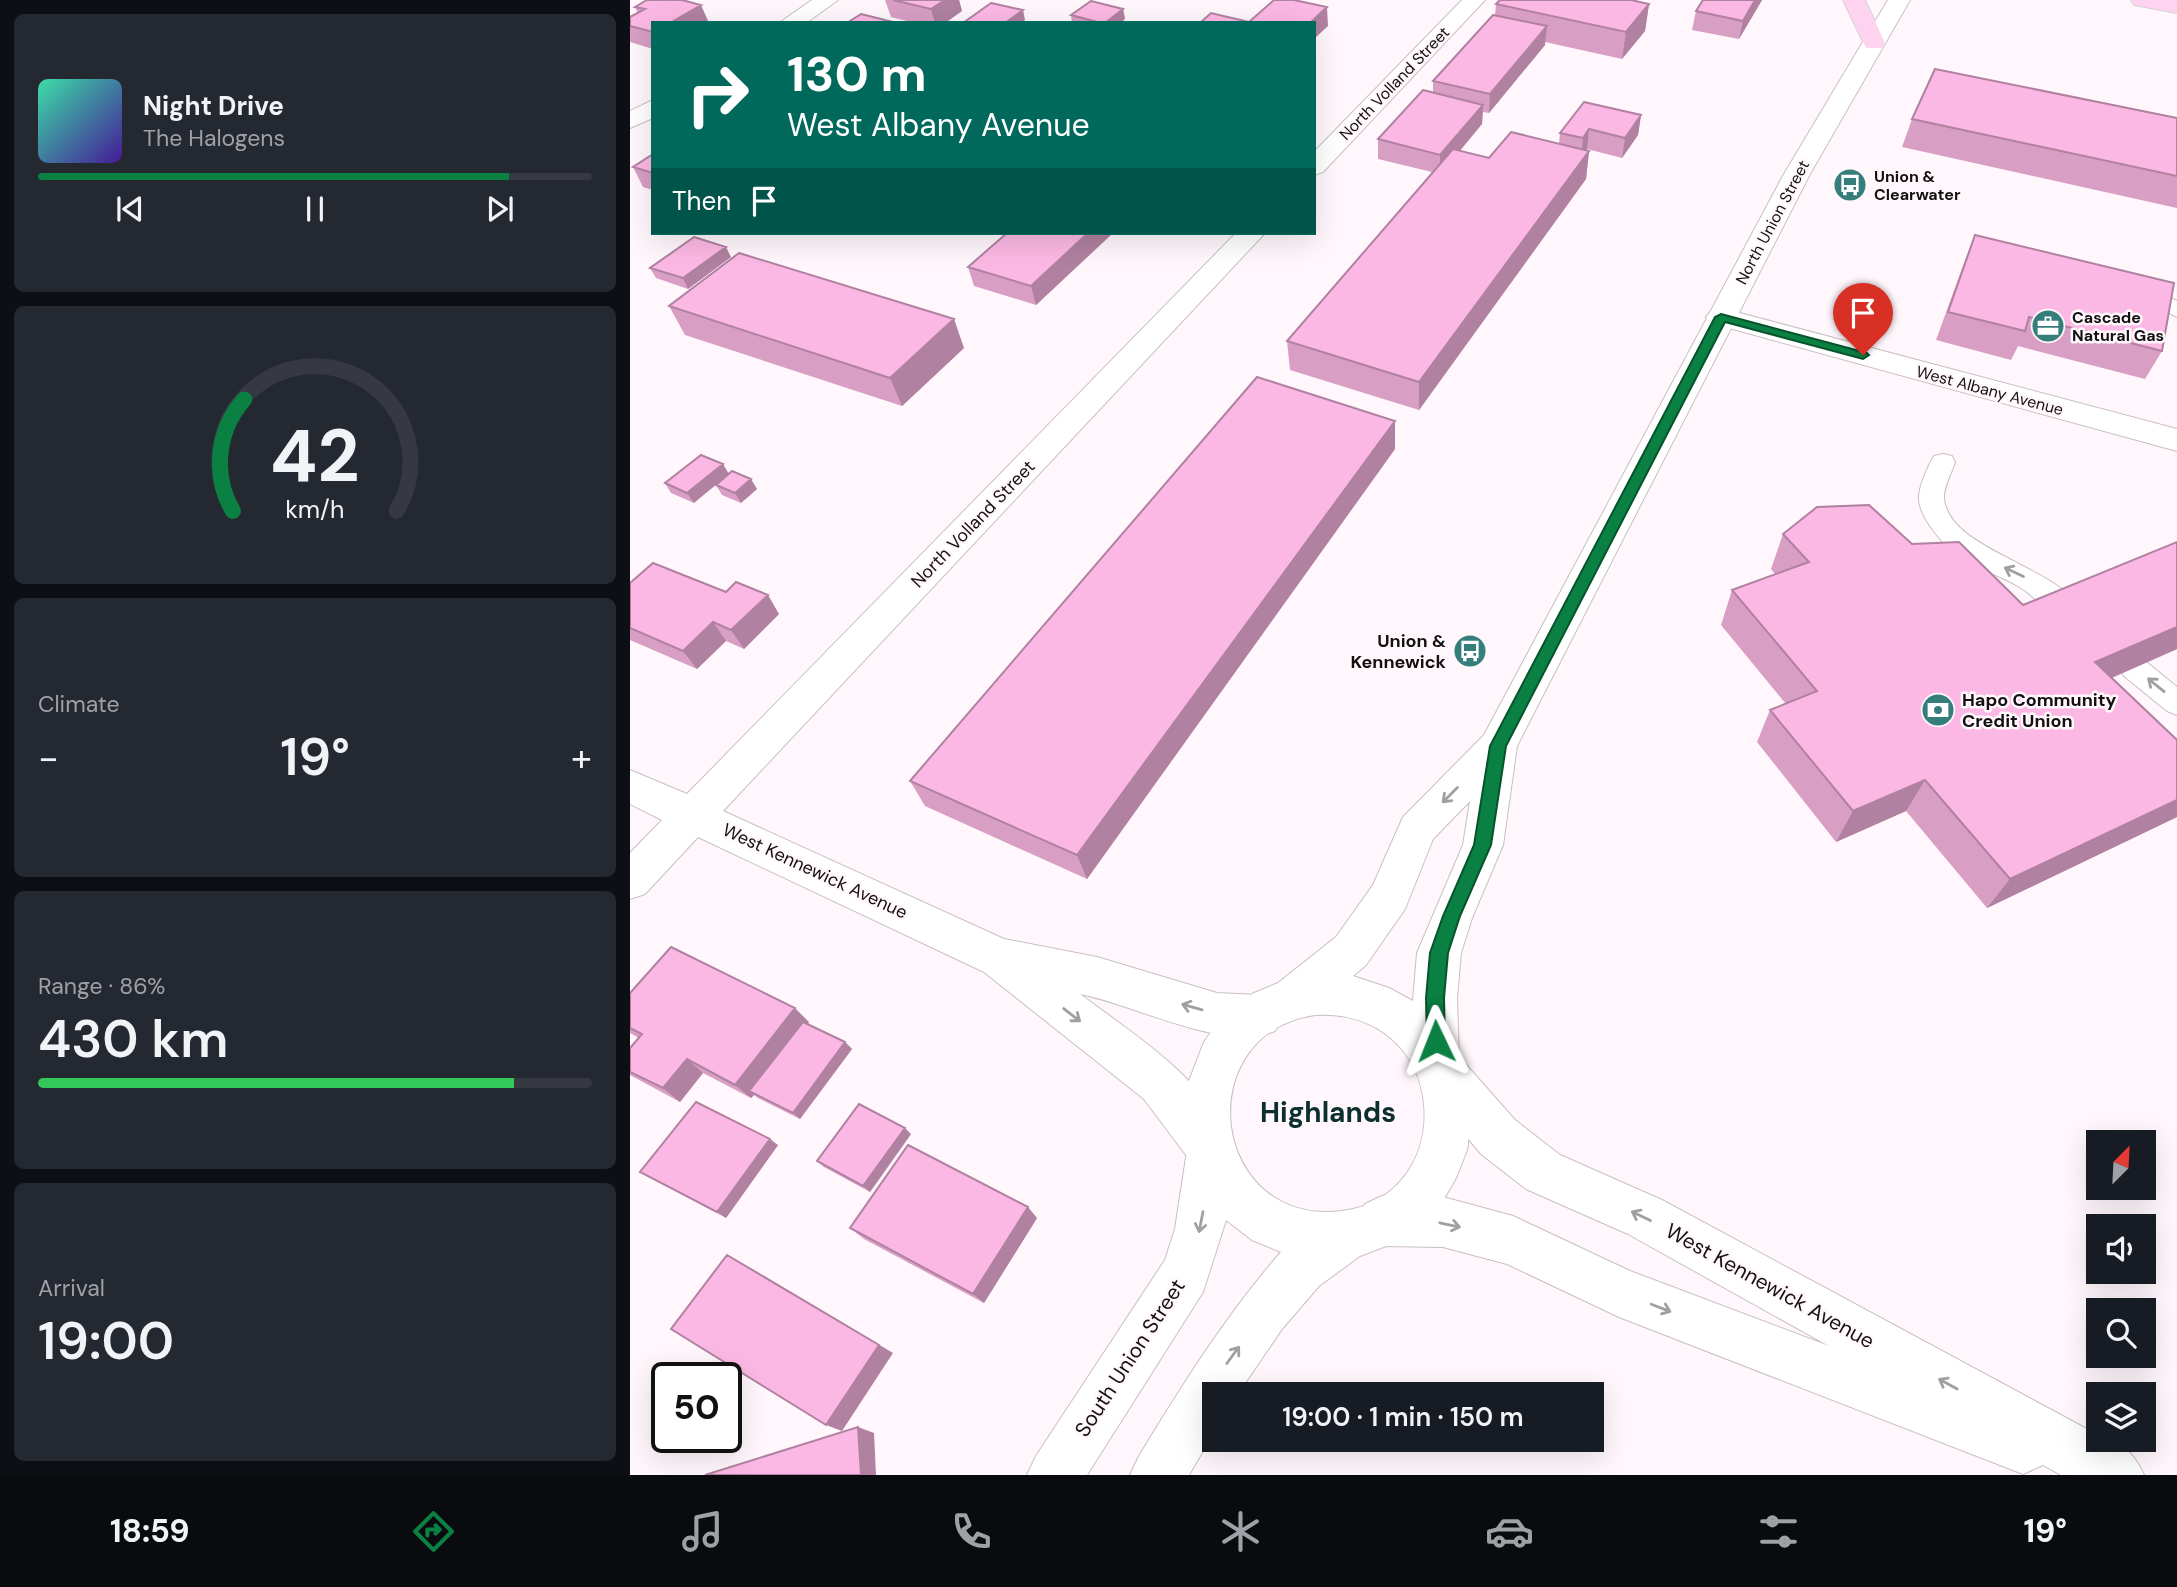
<!DOCTYPE html>
<html lang="en">
<head>
<meta charset="utf-8">
<style>
  body { margin:0; font-family:"DM Sans",sans-serif; background:#242831; color:#f1f3f6; height:100vh; display:flex; flex-direction:column; font-size:26px; white-space:nowrap }
  * { box-sizing:border-box; margin:0 }
  p { font-size:23px; color:#9ea1a6 }
  .icon { flex:none; width:38px; height:38px; fill:none; stroke:currentColor; stroke-width:2; stroke-linecap:round; stroke-linejoin:round }
  .map { position:relative; flex:1; overflow:hidden }
  .drawer { display:flex; flex-direction:column; gap:14px; padding:14px; background:#0d0f14; width:630px }
  .drawer>* { flex:none }
  .top-card { position:absolute; left:21px; top:21px; width:665px; height:214px; border-radius:0px; box-shadow:0 7px 28px #0002; background:#00695c; color:#fff; overflow:hidden }
  .needle { width:46px; rotate:24deg }
  .fabs { position:absolute; left:1456px; top:1130px; display:grid; gap:14px }
  .fabs a { display:grid; place-items:center; width:70px; height:70px; border-radius:0px; background:#171b24; box-shadow:0 7px 28px #0002; font-size:35px }
  .speed { position:absolute; left:21px; top:1362px; display:flex; gap:14px; font-size:35px; font-weight:700; text-align:center }
  .speed>* { display:grid; place-content:center; width:91px; height:91px; border-radius:50%; background:#171b24; box-shadow:0 7px 28px #0002; line-height:1 }
  .speed .limit { border:4px solid #111; border-radius:10px; background:#fff; color:#111 }
  .pin { position:absolute; display:grid; place-items:center; width:60px; height:60px; color:#fff; margin:-72px -30px; border-radius:50% 50% 50% 0; rotate:-45deg; box-shadow:0 0 7px #0007 }
  .pin .icon { rotate:45deg }
  .me { position:absolute; width:77px; margin:-38px; rotate:358deg; stroke-linejoin:round; filter:drop-shadow(0 0 5px #0008) }
  .turn { display:flex; align-items:center; gap:24px; height:147px; padding:0 21px; font-size:32px }
  .turn .icon { width:91px; height:91px; stroke-width:2.5 }
  .turn b { display:block; font-size:49px; line-height:60px }
  .then { display:flex; align-items:center; height:66px; padding:0 21px; background:#0003; gap:14px; font-size:26px }
  .big { font-size:52px; font-weight:600; line-height:1.1 }
  .drawer .card { flex:1; display:flex; flex-direction:column; justify-content:center; gap:10px; min-width:0; padding:0 24px; border-radius:10px; background:#242831 }
  .drawer .dial { align-items:center; gap:0 }
  .dial svg { height:182px; overflow:visible; fill:none; stroke:#363941; stroke-width:7; stroke-linecap:round; text-anchor:middle }
  .dial text { fill:#f1f3f6; stroke:none }
  .song { display:flex; align-items:center; gap:21px }
  .cover { width:84px; height:84px; border-radius:10px; background:linear-gradient(135deg,hsl(160 70% 55%),hsl(260 70% 35%)) }
  .played { height:7px; border-radius:4px; background:linear-gradient(90deg,#0b8043 85%,#363941 85%) }
  .keys { display:flex; justify-content:space-around; direction:ltr }
  .heat { display:flex; justify-content:space-between; align-items:center; font-size:38px; direction:ltr }
  .charge { height:10px; border-radius:5px; background:linear-gradient(90deg,#34c759 86%,#363941 0) }
  .trip { position:absolute; left:572px; top:1382px; width:402px; height:70px; border-radius:0px; background:#171b24; box-shadow:0 7px 28px #0002; font-weight:600; line-height:70px; text-align:center }
  .dock { display:flex; height:112px; justify-content:space-around; align-items:center; background:#090b0e; color:#9ea1a6 }
  .dock .icon { width:49px; height:49px }
  .dock .current { color:#0b8043 }
  .dock b { font-size:32px; color:#f1f3f6 }
  main { display:flex; flex:1; min-height:0 }
  .map>svg:first-child { display:block }
</style>
</head>
<body>
<main>
<section class="drawer">
<div class="card">
<div class="song"><i class="cover"></i><div><b>Night Drive</b><p>The Halogens</p></div></div>
<div class="played"></div>
<div class="keys"><svg class="icon" aria-label="previous" viewBox="0 0 24 24"><path d="M18 5L8 12l10 7zM5 5v14"/></svg><svg class="icon" aria-label="pause" viewBox="0 0 24 24"><path d="M8 5v14M16 5v14"/></svg><svg class="icon" aria-label="next" viewBox="0 0 24 24"><path d="M6 5l10 7-10 7zM19 5v14"/></svg></div>
</div>
<div class="card dial"><svg viewBox="0 0 100 80">
<path d="M14 69A42 42 0 1 1 86 69"/>
<path d="M14 69A42 42 0 0 1 19 20" stroke="#0b8043"/>
<text x="50" y="56" font-size="32" font-weight="700">42</text>
<text x="50" y="72" font-size="11">km/h</text>
</svg></div>
<div class="card"><p>Climate</p>
<div class="heat"><a>−</a><b class="big">19°</b><a>+</a></div>
</div>
<div class="card"><p>Range · 86%</p><b class="big">430 km</b><div class="charge"></div></div>
<div class="card"><p>Arrival</p><b class="big">19:00</b></div>
</section>
<div class="map">
<svg width="1547" height="1475" viewBox="0 0 1547 1475">
  <rect width="100%" height="100%" fill="#fff7fc"/>
  <g fill="none" stroke-linecap="round" stroke-linejoin="round">
    <defs>
      <path id="service" d="M1509 281 1547 301V317L1501 293 1498 288 1501 283Z
        M1313 454 1322 456 1325 462C1322 472 1313 488 1314 498 1318 550 1427 565 1453 612L1449 619C1424 627 1410 599 1391 588 1372 575 1347 570 1329 557 1314 546 1287 515 1289 496 1290 484 1298 466 1304 456Z
        M1504 657 1514 660 1547 687V715L1537 711 1494 676 1490 668 1494 660Z"/>
      <path id="minor" d="M182 0H208L176 23H149Z
        M832 0H855L693 172 684 175V152Z
        M23 100V118L0 128V111Z
        M606 233H635L93 811 374 939 467 957 587 993 629 995 645 1001 651 1016 645 1031C591 1052 507 1005 450 994 505 1036 572 1075 600 1142L593 1159 576 1166 559 1159 514 1099 354 972 68 837 15 894 0 899V853L32 820 0 804V770L57 794Z
        M1091 308 1547 429V451L1081 323 1076 317 1081 311Z"/>
      <path id="tertiary" d="M815 1053 831 1059 885 1120 930 1155 1032 1200 1468 1435V1440C1492 1440 1505 1455 1514 1475H1431L1413 1465 1393 1474 989 1317 877 1264 813 1247 752 1246 735 1238 727 1221 735 1204 752 1196 813 1197 883 1216 1000 1271 1199 1346 998 1234 896 1189 851 1154 799 1091 792 1075 799 1059Z"/>
      <path id="secondary" d="M1258 0H1280L1180 174 887 746 873 845 842 918 831 953 827 998 829 1061 839 1091 842 1115 837 1150 826 1178 808 1209 791 1226 772 1240 730 1256 689 1286 652 1329 607 1395H584V1432L559 1475H500L509 1456C553 1384 596 1315 651 1252L622 1240 596 1220 573 1292 457 1475H397L406 1456 535 1260 545 1229 557 1151 553 1127 555 1091 574 1042 587 1023 604 1006 624 993 648 983 706 937 743 885 773 817 854 735 1154 174ZM840 801 833 845 787 953 783 1001 759 988 723 976 736 965 775 909 803 839ZM685 1015C822 1008 830 1196 712 1211 580 1227 557 1034 685 1015Z"/>
      <path id="primary" d="M1213 0H1235L1255 43 1252 48H1236Z
        M1501 0H1547V13L1504 5Z"/>
    </defs>
    <use href="#service" stroke="#c9bfc5" stroke-width="2"/>
    <use href="#minor" stroke="#c9bfc5" stroke-width="2"/>
    <use href="#tertiary" stroke="#c9bfc5" stroke-width="2"/>
    <use href="#secondary" stroke="#c9bfc5" stroke-width="2"/>
    <use href="#primary" stroke="#d5d4d4" stroke-width="2"/>
    <use href="#service" fill="#fff" fill-rule="evenodd"/>
    <use href="#minor" fill="#fff" fill-rule="evenodd"/>
    <use href="#tertiary" fill="#fff" fill-rule="evenodd"/>
    <use href="#secondary" fill="#fff" fill-rule="evenodd"/>
    <use href="#primary" fill="#fed3ef" fill-rule="evenodd"/>
  </g>
  <path fill="#d89ec4" d="M17 0 23 23V49L0 42V17L8 13 5 7Z
    M255 0H329L332 11 315 23H285L261 17Z
    M1132 0 1109 39 1062 30 1066 11Z
    M866 4H1019L1015 31 992 59 915 42V45L859 113 853 112 852 124 830 151 859 158 929 144 930 133 1011 115 1008 135 992 158 957 149 956 150 959 151 956 179 789 410 660 370 657 341 802 172 748 159V139L803 93V81L865 15Z
    M493 9 495 19 490 23H442L441 15Z
    M1547 118V208L1272 147 1282 119Z
    M23 154V190L13 187 3 167Z
    M377 233H483L406 305 344 286 338 267Z
    M1345 235 1532 351 1515 379 1388 346 1381 360 1306 340 1334 263Z
    M101 257 58 289 26 278 20 268Z
    M39 306 334 348 272 406 55 335Z
    M765 449 457 879 295 806 280 781Z
    M71 455 64 503 41 493 35 483Z
    M86 485 127 489 111 503 92 495Z
    M1153 534 1282 544 1393 605 1547 649 1482 678 1547 740V817L1357 908 1276 811 1206 842 1127 742 1140 710 1156 704 1091 625 1102 590 1145 574 1141 569Z
    M0 583 149 614 114 649 96 641 67 669 0 640Z
    M0 993 179 1022 178 1024 215 1042 222 1049 170 1119 128 1098 124 1095 121 1098 73 1073 50 1102 0 1075V1048L9 1038 0 1033Z
    M281 1134 240 1192 194 1167 187 1161Z
    M148 1145 96 1218 10 1172Z
    M407 1218 354 1303 234 1239 220 1228Z"/>
  <path fill="#b081a0" d="M315 0H329L332 11 315 23H305L301 9Z
    M1125 0H1132L1109 39 1113 21Z
    M1019 4 1015 31 992 59 996 32Z
    M71 5 79 23H40Z
    M697 7 698 26 684 39V23H680Z
    M493 9 495 19 490 23H475Z
    M393 10 395 20 391 23H375Z
    M917 26 915 45 859 113 860 94Z
    M853 105 852 124 810 174V155Z
    M1011 115 1008 135 992 158 995 138Z
    M959 129 957 149 951 158 953 138Z
    M959 151 956 179 789 410V382Z
    M458 233H483L406 305 401 286Z
    M96 247 101 257 58 289 53 278Z
    M324 319 334 348 272 406 260 378Z
    M765 421V449L457 879 447 855Z
    M93 464 99 474 64 503 57 493Z
    M121 479 127 489 111 503 105 493Z
    M138 595 149 614 114 649 101 630Z
    M83 622 96 641 67 669 53 651Z
    M1547 627V649L1442 695 1465 662Z
    M1295 780 1276 811 1206 842 1223 811Z
    M1547 800V817L1357 908 1380 879Z
    M165 1008 179 1022 125 1093 119 1091 124 1095 121 1098 105 1085Z
    M215 1042 222 1049 170 1119 163 1113Z
    M57 1059 73 1073 50 1102 33 1088Z
    M275 1128 281 1134 240 1192 233 1186Z
    M140 1139 148 1145 96 1218 87 1212Z
    M398 1207 407 1218 354 1303 343 1294Z
    M115 1265 263 1353 212 1431 196 1425Z
    M228 1427 244 1433 246 1475H231Z"/>
  <path fill="#fbb8e4" stroke="#b081a0" stroke-width="2" d="M17 0H52L71 5 40 23H23V32L0 26V17L15 9 5 7Z
    M263 0H315L301 9Z
    M644 0H664L697 7 680 23H570L581 13 619 22Z
    M870 0H1001L1019 4 996 32 866 4Z
    M1073 0H1125L1113 21 1066 11Z
    M461 1 493 9 475 23H471L441 15Z
    M361 3 393 10 375 23H333Z
    M231 14 267 23H217Z
    M863 15 917 26 860 94 803 81Z
    M1305 69 1547 118V176L1282 119Z
    M793 90 853 105 810 155 748 139Z
    M954 102 1011 115 995 138 959 129 953 138 930 133Z
    M881 132 959 151 789 382 657 341 823 149 859 158Z
    M23 154V173L3 167Z
    M377 233H458L401 286 338 267Z
    M1345 235 1544 283 1532 351 1399 317 1395 331 1318 312Z
    M64 237 96 247 53 278 20 268Z
    M109 253 324 319 260 378 39 306Z
    M627 377 765 421 447 855 280 781Z
    M71 455 93 464 57 493 35 483Z
    M102 471 121 479 105 493 86 485Z
    M1239 505 1282 544 1329 542 1393 605 1547 542V627L1465 662 1547 740V800L1380 879 1295 780 1223 811 1140 710 1187 691 1102 590 1179 562 1153 534 1187 507Z
    M23 563 96 592 106 582 138 595 101 630 83 622 53 651 0 628V583Z
    M41 947 165 1008 105 1085 57 1059 33 1088 0 1072V1048L12 1034 0 1028V993Z
    M173 1022 215 1042 163 1113 119 1091Z
    M66 1102 140 1139 87 1212 10 1172Z
    M229 1104 275 1128 233 1186 187 1161Z
    M278 1145 398 1207 343 1294 220 1228Z
    M97 1255 249 1345 196 1425 41 1329Z
    M228 1427 231 1475H75Z"/>
  <defs><path id="oneway-shaft" d="M-6 0H5M1.5-3L5.5 0L1.5 3" fill="none" stroke-width="1.6" stroke-linecap="round" stroke-linejoin="round" transform="scale(1.75)"/></defs>
  <g stroke="#a19fa0">
    <use href="#oneway-shaft" transform="translate(1384 572) rotate(-154)"/>
    <use href="#oneway-shaft" transform="translate(1526 685) rotate(-141)"/>
    <use href="#oneway-shaft" transform="translate(820 795) rotate(135)"/>
    <use href="#oneway-shaft" transform="translate(562 1007) rotate(-164)"/>
    <use href="#oneway-shaft" transform="translate(442 1015) rotate(38)"/>
    <use href="#oneway-shaft" transform="translate(1011 1216) rotate(-154)"/>
    <use href="#oneway-shaft" transform="translate(571 1222) rotate(101)"/>
    <use href="#oneway-shaft" transform="translate(820 1225) rotate(12)"/>
    <use href="#oneway-shaft" transform="translate(1031 1308) rotate(21)"/>
    <use href="#oneway-shaft" transform="translate(603 1355) rotate(-54)"/>
    <use href="#oneway-shaft" transform="translate(1318 1384) rotate(-151)"/>
  </g>
  <path fill="#0b8043" stroke="#07532c" stroke-width="2" d="M1091 314 1237 353 1239 355 1233 359 1095 322 876 746 861 845 830 916 818 953 814 998 815 1041 813 1047 806 1050 799 1047 797 1041 796 998 800 953 813 916 844 845 860 746 1085 317Z"/>
  <defs>
    <symbol id="bus-disc" viewBox="-11 -11 22 22"><circle r="9.5" fill="#357e7b" stroke="#fff7fc"/><path d="M-5-6H5V4H4V6H2V4H-2V6H-4V4H-5ZM-3.5-4V0h7V-4ZM-3.5 1.2v1.5H-2V1.2ZM2 1.2v1.5H3.5V1.2Z" fill="#fff"/></symbol>
    <symbol id="office-disc" viewBox="-11 -11 22 22"><circle r="9.5" fill="#357e7b" stroke="#fff7fc"/><path d="M-6-3h4V-5.5h4V-3h4V5H-6ZM-1-4.5V-3h2v-1.5ZM-6 0V1H6V0Z" fill="#fff"/></symbol>
    <symbol id="bank-disc" viewBox="-11 -11 22 22"><circle r="9.5" fill="#357e7b" stroke="#fff7fc"/><path d="M-6-4H6V4H-6ZM0-2.3a2.3 2.3 0 1 0 0 4.6a2.3 2.3 0 1 0 0-4.6Z" fill="#fff"/></symbol>
  </defs>
  <g fill-rule="evenodd">
    <use href="#bus-disc" x="1201" y="166" width="38" height="38"/>
    <use href="#office-disc" x="1399" y="307" width="38" height="38"/>
    <use href="#bus-disc" x="821" y="632" width="38" height="38"/>
    <use href="#bank-disc" x="1289" y="691" width="38" height="38"/>
  </g>
  <g text-anchor="middle" stroke-width="5" stroke-linejoin="round" paint-order="stroke">
    <g font-size="16" fill="#131012" stroke="#fff7fc">
      <text transform="translate(764 83) rotate(-46)" y="6">North Volland Street</text>
      <text transform="translate(1142 222) rotate(-62)" y="6">North Union Street</text>
      <text transform="translate(1360 390) rotate(15)" y="6">West Albany Avenue</text>
    </g>
    <g font-size="16" font-weight="bold" fill="#131012" stroke="#fff7fc" text-anchor="start">
      <text x="1244" y="182">Union &amp;<tspan x="1244" dy="18">Clearwater</tspan></text>
      <text x="1442" y="323">Cascade<tspan x="1442" dy="18">Natural Gas</tspan></text>
    </g>
    <g font-size="18" fill="#131012" stroke="#fff7fc">
      <text transform="translate(343 524) rotate(-46)" y="6">North Volland Street</text>
      <text transform="translate(185 871) rotate(25)" y="6">West Kennewick Avenue</text>
    </g>
    <g font-size="18" font-weight="bold" fill="#131012" stroke="#fff7fc" text-anchor="end">
      <text x="816" y="647">Union &amp;<tspan x="816" dy="21">Kennewick</tspan></text>
      <text x="1332" y="706" text-anchor="start">Hapo Community<tspan x="1332" dy="21">Credit Union</tspan></text>
    </g>
    <g font-size="21" fill="#131012" stroke="#fff7fc">
      <text transform="translate(1140 1286) rotate(29)" y="7">West Kennewick Avenue</text>
      <text transform="translate(500 1358) rotate(-57)" y="7">South Union Street</text>
    </g>
    <g font-size="28" font-weight="bold" fill="#0d302f" stroke="#fff7fc">
      <text x="698" y="1122">Highlands</text>
    </g>
  </g>
</svg>
<div class="fabs">
<a><svg class="needle" viewBox="-14 -14 28 28"><path d="M0-13l5 13h-10z" fill="#e53935"/><path d="M0 13l5-13h-10z" fill="#9ea1a6"/></svg></a>
<a><svg class="icon" aria-label="sound" viewBox="0 0 24 24"><path d="M4 9h4l5-4v14l-5-4H4zM17 9q2 3 0 6"/></svg></a>
<a><svg class="icon" aria-label="search" viewBox="0 0 24 24"><circle cx="10" cy="10" r="6"/><path d="M15 15l6 6"/></svg></a>
<a><svg class="icon" aria-label="layers" viewBox="0 0 24 24"><path d="M12 4l9 5-9 5-9-5zM3 14l9 5 9-5"/></svg></a>
</div>
<div class="speed"><div class="limit">50</div></div>
<div class="pin" style="left:1233px;top:355px;background:#d93025"><svg class="icon" aria-label="arrive" viewBox="0 0 24 24"><path d="M6 21V4h12l-3 4 3 4H6"/></svg></div>
<svg class="me" style="left:806px;top:1041px" viewBox="-20 -20 40 40"><path d="M0-17L14 15 0 8-14 15z" fill="#0b8043" stroke="#fff" stroke-width="4"/></svg>
<div class="trip">19:00 · 1 min · 150 m</div>
<div class="top-card">
<div class="turn"><svg class="icon" aria-label="right" viewBox="0 0 24 24"><path d="M7 20v-9h11M14 6l5 5-5 5"/></svg><div><b>130 m</b>West Albany Avenue</div></div>
<div class="then">Then<svg class="icon" aria-label="arrive" viewBox="0 0 24 24"><path d="M6 21V4h12l-3 4 3 4H6"/></svg></div>
</div>
</div>
</main>
<nav class="dock">
<b>18:59</b>
<svg class="icon current" aria-label="directions" viewBox="0 0 24 24"><path d="M12 3l9 9-9 9-9-9zM9 14v-3h6M13 9l2 2-2 2"/></svg>
<svg class="icon" aria-label="music" viewBox="0 0 24 24"><path d="M9 18V5l10-2v13"/><circle cx="6" cy="18" r="3"/><circle cx="16" cy="16" r="3"/></svg>
<svg class="icon" aria-label="phone" viewBox="0 0 24 24"><path d="M5 4h4l2 5-3 2q2 4 5 5l2-3 5 2v4C11 20 4 13 5 4z"/></svg>
<svg class="icon" aria-label="climate" viewBox="0 0 24 24"><path d="M12 3v18M4 7l16 10M4 17L20 7"/></svg>
<svg class="icon" aria-label="car" viewBox="0 0 24 24"><path d="M5 17H2v-5l4-1 3-4h7l3 4 3 1v5h-3M9 17h6M6 11h13"/><circle cx="7" cy="17" r="2"/><circle cx="17" cy="17" r="2"/></svg>
<svg class="icon" aria-label="filters" viewBox="0 0 24 24"><path d="M4 7h16M4 17h16"/><circle cx="9" cy="7" r="2"/><circle cx="15" cy="17" r="2"/></svg>
<b>19°</b>
</nav>
</body>
</html>
